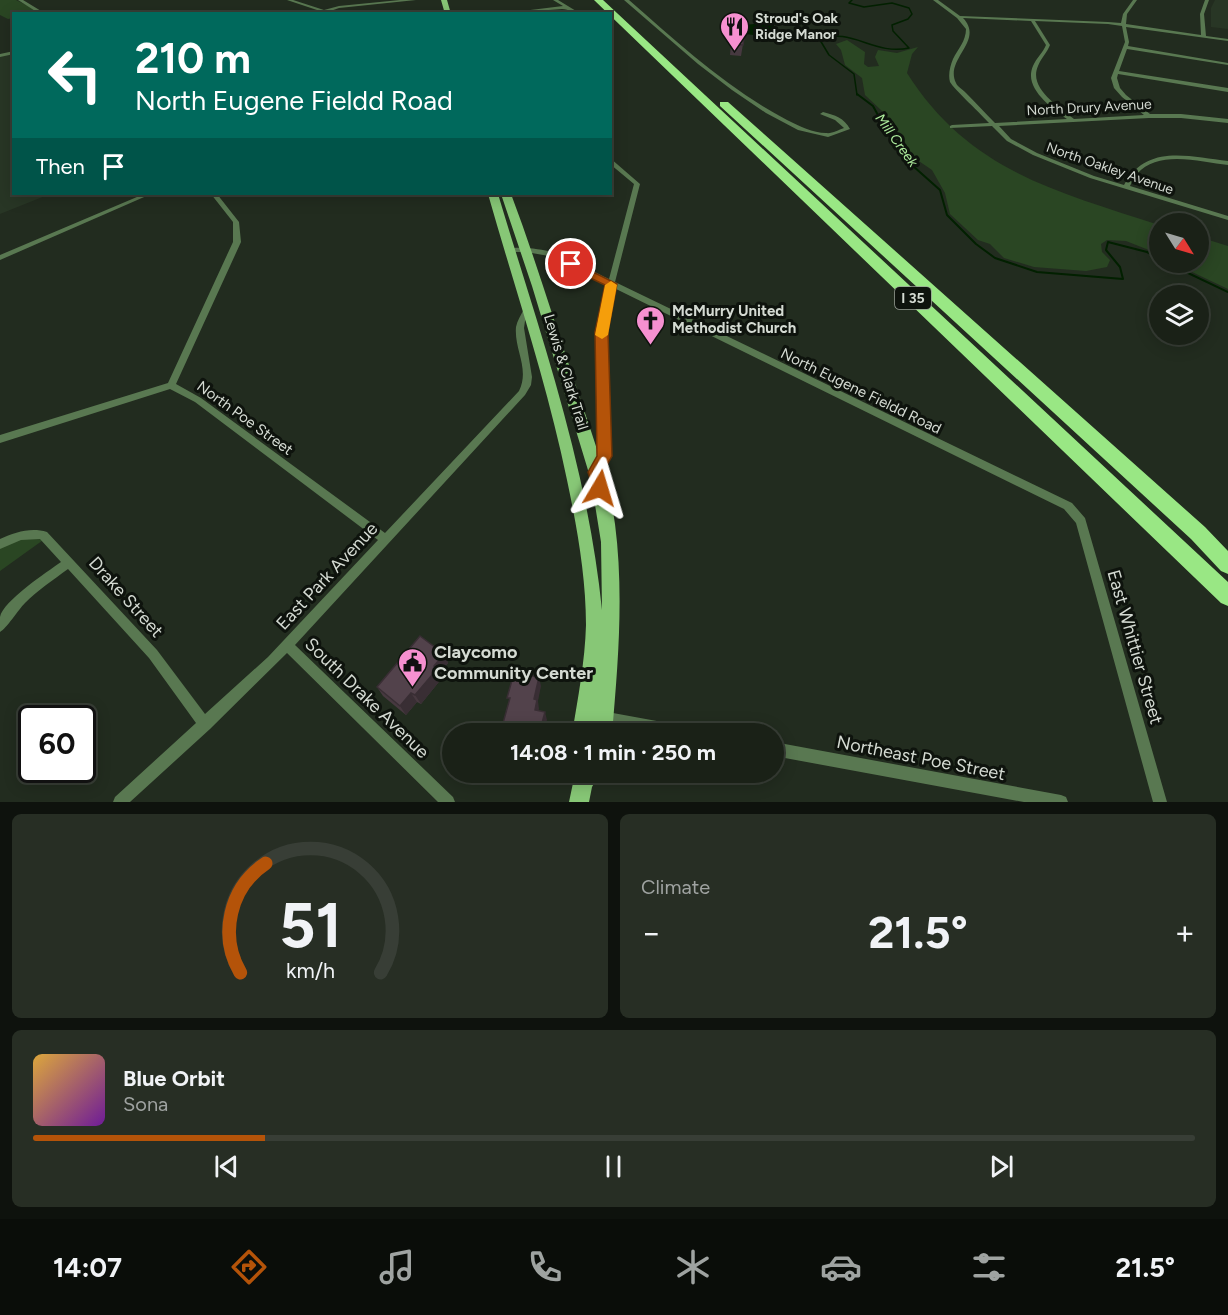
<!DOCTYPE html>
<html lang="en">
<head>
<meta charset="utf-8">
<style>
  body { margin:0; font-family:Figtree,sans-serif; background:#272e24; color:#f1f3f6; height:100vh; display:flex; flex-direction:column; font-size:22px; white-space:nowrap }
  * { box-sizing:border-box; margin:0 }
  p { font-size:20px; color:#9fa3a1 }
  .icon { flex:none; width:33px; height:33px; fill:none; stroke:currentColor; stroke-width:2; stroke-linecap:round; stroke-linejoin:round }
  .map { position:relative; height:802px; overflow:hidden }
  .details { display:flex; flex-direction:column; gap:12px; padding:12px; background:#0e120d; flex:1 }
  .details>* { flex:none }
  .guide { position:absolute; left:12px; top:12px; width:600px; height:183px; border-radius:0px; box-shadow:0 3px 15px #0003,0 0 0 2px #383e36; background:#00695c; color:#fff; overflow:hidden }
  .needle { width:39px; rotate:127deg }
  .fabs { position:absolute; left:1149px; top:213px; display:grid; gap:12px }
  .fabs a { display:grid; place-items:center; width:60px; height:60px; border-radius:50%; background:#1a2117; box-shadow:0 3px 15px #0003,0 0 0 2px #383e36; font-size:30px }
  .speed { position:absolute; left:18px; top:705px; display:flex; gap:12px; font-size:30px; font-weight:700; text-align:center }
  .speed>* { display:grid; place-content:center; width:78px; height:78px; border-radius:50%; background:#1a2117; box-shadow:0 3px 15px #0003,0 0 0 2px #383e36; line-height:1 }
  .speed .limit { border:3px solid #111; border-radius:9px; background:#fff; color:#111 }
  .pin { position:absolute; display:grid; place-items:center; width:51px; height:51px; color:#fff; margin:-26px; border:3px solid #fff; border-radius:50%; box-shadow:0 2px 6px #0007 }
  .me { position:absolute; width:66px; margin:-33px; rotate:7deg; stroke-linejoin:round; filter:drop-shadow(0 0 4px #0008) }
  .turn { display:flex; align-items:center; gap:21px; height:126px; padding:0 24px; font-size:27px }
  .turn .icon { width:78px; height:78px; stroke-width:2.5 }
  .turn b { display:block; font-size:42px; line-height:51px }
  .then { display:flex; align-items:center; height:57px; padding:0 24px; background:#0003; gap:12px; font-size:22px }
  .big { font-size:45px; font-weight:700; line-height:1.1 }
  .details .widget { flex:1; display:flex; flex-direction:column; justify-content:center; gap:9px; min-width:0; padding:0 21px; border-radius:9px; background:#272e24 }
  .details .dial { align-items:center; gap:0 }
  .dial svg { height:156px; overflow:visible; fill:none; stroke:#383e36; stroke-width:7; stroke-linecap:round; text-anchor:middle }
  .dial text { fill:#f1f3f6; stroke:none }
  .song { display:flex; align-items:center; gap:18px }
  .cover { width:72px; height:72px; border-radius:9px; background:linear-gradient(135deg,hsl(40 70% 55%),hsl(280 70% 35%)) }
  .played { height:6px; border-radius:3px; background:linear-gradient(90deg,#b45309 20%,#383e36 20%) }
  .keys { display:flex; justify-content:space-around; direction:ltr }
  .heat { display:flex; justify-content:space-between; align-items:center; font-size:33px; direction:ltr }
  .details .tiles { flex:1; display:grid; gap:12px; grid-template-columns:1fr 1fr }
  .widget:last-child { grid-column:span 2 }
  .trip { position:absolute; left:442px; top:723px; width:342px; height:60px; border-radius:30px; background:#1a2117; box-shadow:0 3px 15px #0003,0 0 0 2px #383e36; font-weight:700; line-height:60px; text-align:center }
  .dock { display:flex; height:96px; justify-content:space-around; align-items:center; background:#0a0d09; color:#9fa3a1 }
  .dock .icon { width:42px; height:42px }
  .dock .on { color:#b45309 }
  .dock b { font-size:27px; color:#f1f3f6 }
  .map>svg:first-child { display:block }
</style>
</head>
<body>
<div class="map">
<svg width="1228" height="802" viewBox="0 0 1228 802">
  <rect width="100%" height="100%" fill="#222c1f"/>
  <path fill="#283625" d="M1215 0H1228V29L1211 27V8Z
    M13 52 14 194H50L0 214V56Z"/>
  <path fill="#2a4623" d="M0 0H16L39 11 14 14 13 18 8 19 0 15Z
    M847 40 865 52 864 64 868 67 879 66 875 57 878 50 897 53 918 47 912 54 907 73C969 171 1056 191 1159 225V254L1126 241 1107 240 1101 244 1102 252 1110 260 1107 267 1086 271 1034 267 1004 258 990 244 978 240 950 214 945 193 932 170 907 153 895 138 882 111 865 95 862 78 845 65 841 50 836 44Z
    M1199 237 1228 246V289L1173 263 1198 262Z
    M15 536 46 538 0 571V544Z"/>
  <path fill="#022000" d="M759 21 774 23V29L770 38 761 39V36L738 33 731 29 734 26 754 24Z"/>
  <g fill="none" stroke-linecap="round" stroke-linejoin="round">
    <path stroke="#022000" stroke-width="1.5" d="M852 0 849 3 864 7 892 3 909 8 912 14 908 19 892 25 893 31 909 48C874 56 850 26 820 40L829 55 854 74 857 95"/>
    <path stroke="#022000" stroke-width="2" d="M857 94 873 106 891 139 913 166 940 190 947 215 976 244 995 258 1037 272 1123 279 1120 267 1106 250 1108 242 1147 252 1160 259
      M1165 262 1228 292"/>
    <path fill="#597851" fill-rule="evenodd" d="M18 0H23L46 14H40Z
      M287 0H293L324 10 339 6 400 0H416L339 8 322 14H314L320 11Z
      M553 0H558L581 14C574 14 569 9 562 9 541 10 520 14 498 14L563 6Z
      M624 0H629C678 43 728 89 787 120 799 126 813 133 826 133 832 134 838 130 844 128L835 120 820 114 823 112C835 115 844 118 850 129L828 137 798 130 766 113 732 90 698 64Z
      M933 0H938L960 16 1108 22 1121 23 1123 14 1133 0H1137L1127 14 1126 24 1201 35 1200 14 1205 0H1209L1204 14 1206 36 1228 39V41L1126 27 1129 42 1128 46 1228 63V65L1127 49 1119 71 1228 88V92L1118 74 1117 78 1120 88 1126 95 1150 114H1181L1228 119V123L1181 118H1149L999 126 1011 139 1037 153 1094 176 1124 185C1147 143 1189 157 1228 161V165C1201 162 1158 149 1137 174 1134 177 1132 182 1130 186L1228 216V220L1090 178 1033 155 1007 141 992 126 950 128V126L952 125 989 123C983 116 953 88 950 82 948 75 950 66 953 59 958 49 966 41 966 29L957 18ZM963 18 1031 21 1046 45C1043 53 1036 58 1033 66 1023 88 1052 108 1067 119L995 123C985 113 976 103 966 93 963 90 957 86 956 83 944 59 985 41 963 18ZM1035 21 1108 24 1122 26 1125 42 1111 78 1114 88 1122 97 1144 115 1074 119C1059 107 1028 88 1038 66 1041 58 1047 53 1050 45Z
      M14 51V54L0 57V54Z
      M610 158 640 184 615 282 1072 503 1085 518 1167 802H1153L1076 523 1064 509 614 288 606 332 609 456 599 475 596 476 593 475 591 472 599 456 598 332 607 284 549 256 526 252H509L505 250C515 245 541 249 552 252 569 257 592 271 609 279L634 184 610 164Z
      M144 194H151L0 260V255Z
      M211 194H217L239 222 241 242 176 384 201 398 385 533 519 391C530 369 514 350 516 327 517 321 521 315 524 309L527 308 531 311 525 321 524 328 532 377 531 385 525 395 295 645 453 797 455 802H438L287 653 210 729 130 802H113L115 797 196 723 149 658 68 569C53 580 38 590 25 603 18 610 7 628 0 632 0 627 0 621 0 617 3 601 47 572 61 562L40 539 21 540 0 549V539C15 532 31 527 47 532L157 650 205 714 268 657 378 540 195 402 170 389 0 443V435L168 383 233 242V222Z
      M602 711 695 728 700 729 701 734H657L597 722 596 717 597 712Z
      M774 742 1061 795 1066 797 1068 802H1024L774 756Z"/>
    <path fill="#87c776" fill-rule="evenodd" d="M441 0H447L451 14H445Z
      M488 194H498C540 334 587 463 602 610L601 542 591 480 532 286 501 194H511C534 255 553 318 574 380 589 427 608 474 615 524 624 594 618 664 612 734H592L594 721 592 734H572C578 698 585 661 586 625 586 577 577 527 567 480 547 383 515 289 488 194Z
      M578 772H600L592 787 589 802H569L573 783Z"/>
    <path fill="#99e784" fill-rule="evenodd" d="M594 0H603L1228 582V606L1221 603Z
      M720 102H728L1205 527 1228 551V574L1221 571 1191 539 720 106Z"/>
  </g>
  <path fill="#473940" d="M744 38 741 56 730 55 731 44Z
    M444 654 448 663 440 673 442 678 421 704 417 702 406 715 383 696 377 687Z"/>
  <path fill="#392e34" d="M444 654 448 663 440 673 442 678 421 704 415 695 434 666Z
    M539 677 541 686 538 701 539 709 537 719 534 699Z
    M411 693 417 702 406 715 400 706Z
    M545 712 547 720 543 734H539Z"/>
  <path fill="#52424b" stroke="#392e34" stroke-width="1.5" d="M733 37 744 38 743 45 731 44Z
    M420 636 444 654 434 666 438 668 415 695 411 693 400 706 377 687Z
    M514 673 539 677 534 699 537 700 535 710 545 712 539 734H500L510 698H507Z"/>
  <path fill="#b45309" stroke="#753606" stroke-width="1.5" d="M571 261 617 284 608 332 612 456 603 472 607 488 605 492 600 494 594 492 588 472 597 456 595 332 605 285 567 267 565 264Z"/>
  <path fill="#f59e0b" d="M611 281 617 285 608 335 602 339 595 335 605 285Z"/>
  <defs>
    <symbol id="restaurant-pin" viewBox="-11 -11 22 30"><path d="M0 17L-7.5 6A9.5 9.5 0 1 1 7.5 6Z" fill="#f690d0" stroke="#0e130d"/><path d="M-5-6h1v4h1v-4h1v4h1v-4h1v5L-1.5 .5V6h-2V.5L-5-1ZM5-6V6H3V1.5H1.5Q1.5-4 5-6Z" fill="#111"/></symbol>
    <symbol id="church-pin" viewBox="-11 -11 22 30"><path d="M0 17L-7.5 6A9.5 9.5 0 1 1 7.5 6Z" fill="#f690d0" stroke="#0e130d"/><path d="M-1.2-6h2.4v3.5h3.3v2.4h-3.3V6h-2.4V-.1h-3.3v-2.4h3.3Z" fill="#111"/></symbol>
    <symbol id="civic-pin" viewBox="-11 -11 22 30"><path d="M0 17L-7.5 6A9.5 9.5 0 1 1 7.5 6Z" fill="#f690d0" stroke="#0e130d"/><path d="M-.6-6.5H3V-4.5H.6V-3L4-1V1h2V6H-6V1h2V-1L-.6-3ZM-1.2 2.5V6h2.4V2.5Z" fill="#111"/></symbol>
  </defs>
  <g fill-rule="evenodd">
    <use href="#restaurant-pin" x="718" y="10" width="33" height="45"/>
    <use href="#church-pin" x="634" y="304" width="33" height="45"/>
    <use href="#civic-pin" x="396" y="646" width="33" height="45"/>
  </g>
  <g text-anchor="middle" stroke-width="6" stroke-linejoin="round" paint-order="stroke">
    <g font-size="14" font-weight="bold" fill="#d4dad2" stroke="#0e130d" text-anchor="start">
      <text x="755" y="23">Stroud's Oak<tspan x="755" dy="16">Ridge Manor</tspan></text>
    </g>
    <g font-size="14" fill="#d4dad2" stroke="#0e130d">
      <text transform="translate(1089 107) rotate(-3)" y="5">North Drury Avenue</text>
      <text transform="translate(1110 168) rotate(19)" y="5">North Oakley Avenue</text>
    </g>
    <g font-size="14" font-style="italic" fill="#aeec9d" stroke="#0e130d">
      <text transform="translate(897 140) rotate(54)" y="5">Mill Creek</text>
    </g>
    <rect fill="#0e130d" stroke="#999e97" stroke-width="1.5" x="895" y="287" width="36" height="22" rx="4.5"/>
    <g font-size="14" font-weight="bold" fill="#d4dad2">
      <text x="913" y="303">I 35</text>
    </g>
    <g font-size="15" font-weight="bold" fill="#d4dad2" stroke="#0e130d" text-anchor="start">
      <text x="672" y="316">McMurry United<tspan x="672" dy="17">Methodist Church</tspan></text>
    </g>
    <g font-size="15" fill="#d4dad2" stroke="#0e130d">
      <text transform="translate(566 372) rotate(73)" y="5">Lewis &amp; Clark Trail</text>
      <text transform="translate(861 391) rotate(26)" y="5">North Eugene Fieldd Road</text>
      <text transform="translate(245 418) rotate(36)" y="5">North Poe Street</text>
    </g>
    <g font-size="18" fill="#d4dad2" stroke="#0e130d">
      <text transform="translate(327 576) rotate(-47)" y="6">East Park Avenue</text>
      <text transform="translate(126 597) rotate(48)" y="6">Drake Street</text>
      <text transform="translate(1135 647) rotate(74)" y="6">East Whittier Street</text>
      <text transform="translate(367 698) rotate(44)" y="6">South Drake Avenue</text>
      <text transform="translate(921 758) rotate(11)" y="6">Northeast Poe Street</text>
    </g>
    <g font-size="18" font-weight="bold" fill="#d4dad2" stroke="#0e130d" text-anchor="start">
      <text x="434" y="658">Claycomo<tspan x="434" dy="21">Community Center</tspan></text>
    </g>
  </g>
</svg>
<div class="fabs">
<a><svg class="needle" viewBox="-14 -14 28 28"><path d="M0-13l5 13h-10z" fill="#e53935"/><path d="M0 13l5-13h-10z" fill="#9fa3a1"/></svg></a>
<a><svg class="icon" aria-label="layers" viewBox="0 0 24 24"><path d="M12 4l9 5-9 5-9-5zM3 14l9 5 9-5"/></svg></a>
</div>
<div class="speed"><div class="limit">60</div></div>
<div class="pin" style="left:571px;top:264px;background:#d93025"><svg class="icon" aria-label="arrive" viewBox="0 0 24 24"><path d="M6 21V4h12l-3 4 3 4H6"/></svg></div>
<svg class="me" style="left:600px;top:488px" viewBox="-20 -20 40 40"><path d="M0-17L14 15 0 8-14 15z" fill="#b45309" stroke="#fff" stroke-width="4"/></svg>
<div class="trip">14:08 · 1 min · 250 m</div>
<div class="guide">
<div class="turn"><svg class="icon" aria-label="left" viewBox="0 0 24 24"><path d="M17 20v-9H6M10 6l-5 5 5 5"/></svg><div><b>210 m</b>North Eugene Fieldd Road</div></div>
<div class="then">Then<svg class="icon" aria-label="arrive" viewBox="0 0 24 24"><path d="M6 21V4h12l-3 4 3 4H6"/></svg></div>
</div>
</div>
<section class="details">
<div class="tiles">
<div class="widget dial"><svg viewBox="0 0 100 80">
<path d="M14 69A42 42 0 1 1 86 69"/>
<path d="M14 69A42 42 0 0 1 27 13" stroke="#b45309"/>
<text x="50" y="56" font-size="32" font-weight="700">51</text>
<text x="50" y="72" font-size="11">km/h</text>
</svg></div>
<div class="widget"><p>Climate</p>
<div class="heat"><a>−</a><b class="big">21.5°</b><a>+</a></div>
</div>
<div class="widget">
<div class="song"><i class="cover"></i><div><b>Blue Orbit</b><p>Sona</p></div></div>
<div class="played"></div>
<div class="keys"><svg class="icon" aria-label="previous" viewBox="0 0 24 24"><path d="M18 5L8 12l10 7zM5 5v14"/></svg><svg class="icon" aria-label="pause" viewBox="0 0 24 24"><path d="M8 5v14M16 5v14"/></svg><svg class="icon" aria-label="next" viewBox="0 0 24 24"><path d="M6 5l10 7-10 7zM19 5v14"/></svg></div>
</div>
</div>
</section>
<nav class="dock">
<b>14:07</b>
<svg class="icon on" aria-label="directions" viewBox="0 0 24 24"><path d="M12 3l9 9-9 9-9-9zM9 14v-3h6M13 9l2 2-2 2"/></svg>
<svg class="icon" aria-label="music" viewBox="0 0 24 24"><path d="M9 18V5l10-2v13"/><circle cx="6" cy="18" r="3"/><circle cx="16" cy="16" r="3"/></svg>
<svg class="icon" aria-label="phone" viewBox="0 0 24 24"><path d="M5 4h4l2 5-3 2q2 4 5 5l2-3 5 2v4C11 20 4 13 5 4z"/></svg>
<svg class="icon" aria-label="climate" viewBox="0 0 24 24"><path d="M12 3v18M4 7l16 10M4 17L20 7"/></svg>
<svg class="icon" aria-label="car" viewBox="0 0 24 24"><path d="M5 17H2v-5l4-1 3-4h7l3 4 3 1v5h-3M9 17h6M6 11h13"/><circle cx="7" cy="17" r="2"/><circle cx="17" cy="17" r="2"/></svg>
<svg class="icon" aria-label="filters" viewBox="0 0 24 24"><path d="M4 7h16M4 17h16"/><circle cx="9" cy="7" r="2"/><circle cx="15" cy="17" r="2"/></svg>
<b>21.5°</b>
</nav>
</body>
</html>
